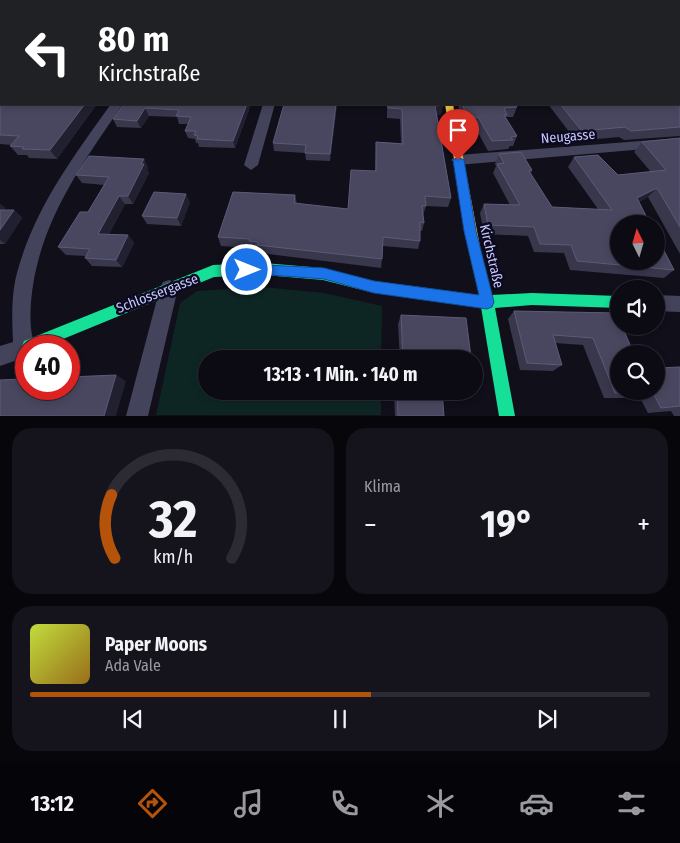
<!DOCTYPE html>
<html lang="de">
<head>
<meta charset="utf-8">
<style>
  body { margin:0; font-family:"Fira Sans Condensed",sans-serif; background:#15141d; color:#f1f3f6; height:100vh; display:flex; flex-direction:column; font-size:19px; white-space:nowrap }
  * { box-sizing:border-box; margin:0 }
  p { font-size:16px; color:#9a9ba0 }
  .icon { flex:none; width:28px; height:28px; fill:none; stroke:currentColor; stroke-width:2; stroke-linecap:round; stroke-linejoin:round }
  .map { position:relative; height:416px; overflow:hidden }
  .sheet { display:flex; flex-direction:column; gap:12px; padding:12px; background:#07060b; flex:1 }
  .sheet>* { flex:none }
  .banner { position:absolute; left:0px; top:0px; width:680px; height:105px; box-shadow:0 2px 8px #0003,0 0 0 1px #2c2b34; background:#202124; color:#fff; overflow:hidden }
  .needle { width:32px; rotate:355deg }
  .buttons { position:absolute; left:610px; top:215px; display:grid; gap:10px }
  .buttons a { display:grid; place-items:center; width:55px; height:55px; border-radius:50%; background:#0c0b14; box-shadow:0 2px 8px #0003,0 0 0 1px #2c2b34; font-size:25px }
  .speed { position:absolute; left:15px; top:335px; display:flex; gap:10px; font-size:25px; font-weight:700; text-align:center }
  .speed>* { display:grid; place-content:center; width:65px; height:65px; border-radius:50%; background:#0c0b14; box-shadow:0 2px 8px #0003,0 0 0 1px #2c2b34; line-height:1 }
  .speed .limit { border:8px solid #d22; background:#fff; color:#111 }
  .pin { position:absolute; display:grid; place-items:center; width:42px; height:42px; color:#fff; margin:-51px -21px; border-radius:50% 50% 50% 0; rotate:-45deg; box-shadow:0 0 5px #0007 }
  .pin .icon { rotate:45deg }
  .me { position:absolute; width:55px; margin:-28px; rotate:90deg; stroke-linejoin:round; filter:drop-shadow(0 0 4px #0008) }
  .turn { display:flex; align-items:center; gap:18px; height:105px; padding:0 15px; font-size:22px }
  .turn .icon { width:65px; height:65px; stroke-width:2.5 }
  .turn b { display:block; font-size:35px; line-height:42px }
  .big { font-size:38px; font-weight:700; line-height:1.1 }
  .sheet .tile { flex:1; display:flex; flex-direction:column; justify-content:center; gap:8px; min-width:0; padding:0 18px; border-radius:20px; background:#15141d }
  .sheet .dial { align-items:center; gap:0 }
  .dial svg { height:130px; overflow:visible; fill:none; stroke:#2c2b34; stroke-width:7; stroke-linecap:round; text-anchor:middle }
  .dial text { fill:#f1f3f6; stroke:none }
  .song { display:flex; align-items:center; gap:15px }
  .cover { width:60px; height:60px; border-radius:8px; background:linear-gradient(135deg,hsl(70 70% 55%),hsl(40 70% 35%)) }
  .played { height:5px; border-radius:2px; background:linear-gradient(90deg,#b45309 55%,#2c2b34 55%) }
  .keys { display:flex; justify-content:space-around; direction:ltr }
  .heat { display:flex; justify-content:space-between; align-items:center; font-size:28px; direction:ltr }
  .sheet .tiles { flex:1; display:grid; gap:12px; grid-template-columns:1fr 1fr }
  .tile:last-child { grid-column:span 2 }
  .trip { position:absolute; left:198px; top:350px; width:285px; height:50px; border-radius:25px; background:#0c0b14; box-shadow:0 2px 8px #0003,0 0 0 1px #2c2b34; font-weight:700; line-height:50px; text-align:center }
  .dock { display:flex; height:80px; justify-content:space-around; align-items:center; background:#050408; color:#9a9ba0 }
  .dock .icon { width:35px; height:35px }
  .dock .selected { color:#b45309 }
  .dock b { font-size:22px; color:#f1f3f6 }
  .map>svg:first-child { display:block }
</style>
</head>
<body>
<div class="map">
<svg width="680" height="416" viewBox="0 0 680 416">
  <rect width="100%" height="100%" fill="#100f1a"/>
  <path fill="#0d2624" d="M430 0H680V14L679 1Z
    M262 287 324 293 382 306 381 359H206V391H381V415H156L180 303 197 291Z"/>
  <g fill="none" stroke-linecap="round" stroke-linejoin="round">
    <path stroke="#08213e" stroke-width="4" d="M60 1 62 0"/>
    <path stroke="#435662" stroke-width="2" stroke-dasharray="2 2.5" stroke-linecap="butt" d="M184 1 186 0
      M0 2 2 0"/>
    <path fill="#43445c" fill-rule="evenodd" d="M111 104H123C81 165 37 226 31 302 30 317 30 333 35 346H26V357L0 366V346L13 342C12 320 11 295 17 273 34 209 73 157 111 104Z
      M263 104H275L258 165 251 170 244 165Z
      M680 138V146L458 165 451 160 458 155Z
      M169 280 175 282 178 288 148 416H126L160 288 163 282Z
      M656 295 680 296V312L656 311Z"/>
    <path fill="#16e098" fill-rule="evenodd" d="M475 247 479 248 481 252 492 295 532 293 619 296V308L532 305 495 308 515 416H499L481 307 374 293 323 280 264 275 214 277 46 346H26V352L22 346 24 341 213 265 264 263 323 268 374 281 479 295 469 252 471 248Z"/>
    <path fill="#ffcf43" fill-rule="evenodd" d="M445 104H453L481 252 479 256 475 257 471 256 469 252Z"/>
  </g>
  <path fill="#38374c" d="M680 16V137V136L624 140 619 137 576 141 548 104H679Z
    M0 83 1 104H97L57 159 29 158 27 155H18L10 146 12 145 0 144Z
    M124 104H251L235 148 199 147 198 143H196L195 139 188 138 185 131 188 124H179L177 117 149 116 141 128 117 127 113 119Z
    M337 104 330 161 306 160 305 153 274 151 273 143Z
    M387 104H443L441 114 437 115 451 198 448 207 426 206 423 215 424 223 422 231H420V241L418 249 383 246 382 259 381 268 260 253 259 250H252L251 248 221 246 218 237 295 195 297 204 348 209 375 171 376 142 401 143 400 119 387 118Z
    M458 104H515L517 107 513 117H506V118L517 136 513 146H510L508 149 488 151 475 127 463 128Z
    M680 138V254L648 197 639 202 674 270 664 278 570 270 564 253 534 252 528 236 484 234 480 213 484 204 510 205 493 173 496 166 495 164 499 154 532 170 531 174 552 207 598 209 568 167 574 157 618 175 651 172 634 152 642 142Z
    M144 159 148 168 147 170 149 173 133 204H125L109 234 128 235 134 243 122 267 92 266 85 258 86 256 66 255 58 247 88 212 104 185 82 183 76 175Z
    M190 202 181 226 147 224 142 216Z
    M0 204 5 208 4 210H14L22 218 5 244H0Z
    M514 311 616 313 619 391 680 367V416H674L671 411 648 413 640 398H604L583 345 555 343 562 365 553 371 520 370 508 319Z
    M401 315 471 357 470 359H400L398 324Z
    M394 391H442L444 416H395Z"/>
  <path fill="#212030" d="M85 104H97L57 159 50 150Z
    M247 104H251L235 148 233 141Z
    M336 104H337L330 161V154Z
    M443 105 441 114 433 116 435 106Z
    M145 108 149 116 141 128 137 121Z
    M144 159 148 168 147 170 149 173 133 204 128 196Z
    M657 188 648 197 629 207 637 198Z
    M186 194 190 202 181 226 177 218Z
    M119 196 125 204 105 241 98 234Z
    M0 204 5 208 0 215Z
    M14 210 22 218 5 244 0 240V230Z
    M128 235 134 243 122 267 116 260Z
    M116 375 126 381 116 416H104Z"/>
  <path fill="#48475f" stroke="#5c5b78" d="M679 16H680V127L631 131 625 127 582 131 560 104H679Z
    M1 82V104H85L50 150 22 149 24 147 10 146 19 136 0 135V83Z
    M124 104H247L233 141 197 139 198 136 194 135 196 131H185L191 117 176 116 179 110 145 108 137 121 113 119Z
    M284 104H336L330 154 305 153 306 145 273 143Z
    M388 104H443V105L435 106 451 198 425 196 426 206H422L424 223 420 222V241L383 237 382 259 257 245 258 242 249 241 250 239 218 237 233 192 295 195 294 203 348 209 351 170 376 171V142L403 144 402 109 388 108Z
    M463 104H515L517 107 504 108 507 115H504L517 136 511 137 513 140 492 141 478 117 466 119Z
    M680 138V227L657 188 637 198 650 224H619V261H656V235L674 270 577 261 571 245 540 244 534 227 488 225 484 204 520 205 497 164 504 163 499 154 521 152 532 170 529 171 552 207 612 210 574 157 598 155 618 175 666 170 642 142Z
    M89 156 144 159 141 164H144L128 196H119L98 234 128 235 116 260 85 258 90 249 58 247 80 212H88L109 177 76 175Z
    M154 192 186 194 177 218 142 216Z
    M0 210H14L0 230Z
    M514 311 616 313 619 320V326H622L634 354H619V391H656V368L680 367V406L661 408 653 393H615L593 338 553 335 562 365 527 363Z
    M401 315 466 318 471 357 439 356V359H403Z
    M25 372H26V389H69V377L116 375 104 416H0V380L22 379Z
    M397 391H442L444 416H398Z"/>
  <path fill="#1a73e8" stroke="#114b97" d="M458 157 464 160 476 231 494 302 492 307 487 309 374 293 324 279 242 273 241 270 242 266 247 264 324 268 374 281 479 295 464 231 453 160Z"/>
  <g text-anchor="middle" stroke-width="5" stroke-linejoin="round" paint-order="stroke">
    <g font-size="14" fill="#c9c9ff" stroke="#0c0a1f">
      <text transform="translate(568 136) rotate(-5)" y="5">Neugasse</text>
      <text transform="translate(492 256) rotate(77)" y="5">Kirchstraße</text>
      <text transform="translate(157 293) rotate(-21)" y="5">Schlossergasse</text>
    </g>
  </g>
</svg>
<div class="buttons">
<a><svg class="needle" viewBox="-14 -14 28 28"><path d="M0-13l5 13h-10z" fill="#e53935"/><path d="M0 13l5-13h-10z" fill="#9a9ba0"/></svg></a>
<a><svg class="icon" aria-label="sound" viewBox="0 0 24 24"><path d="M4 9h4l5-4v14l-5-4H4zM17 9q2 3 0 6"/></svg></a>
<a><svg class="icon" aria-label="search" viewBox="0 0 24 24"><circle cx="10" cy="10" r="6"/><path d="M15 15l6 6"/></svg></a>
</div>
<div class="speed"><div class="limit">40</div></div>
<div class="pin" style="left:458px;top:160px;background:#d93025"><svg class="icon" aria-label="arrive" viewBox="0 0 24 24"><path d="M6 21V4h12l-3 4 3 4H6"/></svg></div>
<svg class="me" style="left:247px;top:270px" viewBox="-20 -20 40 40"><circle r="17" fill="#1a73e8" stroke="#fff" stroke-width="3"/><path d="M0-11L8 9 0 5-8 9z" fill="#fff"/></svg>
<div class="trip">13:13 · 1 Min. · 140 m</div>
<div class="banner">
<div class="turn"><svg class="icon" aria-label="left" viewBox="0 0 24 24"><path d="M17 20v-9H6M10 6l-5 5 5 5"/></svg><div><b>80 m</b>Kirchstraße</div></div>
</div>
</div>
<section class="sheet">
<div class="tiles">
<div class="tile dial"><svg viewBox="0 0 100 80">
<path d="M14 69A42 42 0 1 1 86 69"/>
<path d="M14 69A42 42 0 0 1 12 30" stroke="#b45309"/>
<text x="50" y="56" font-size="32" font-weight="700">32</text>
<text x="50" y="72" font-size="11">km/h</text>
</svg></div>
<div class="tile"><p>Klima</p>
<div class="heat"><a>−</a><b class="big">19°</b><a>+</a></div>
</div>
<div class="tile">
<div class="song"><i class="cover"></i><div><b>Paper Moons</b><p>Ada Vale</p></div></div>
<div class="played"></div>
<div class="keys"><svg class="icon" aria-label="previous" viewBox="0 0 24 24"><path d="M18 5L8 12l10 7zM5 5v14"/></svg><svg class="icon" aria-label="pause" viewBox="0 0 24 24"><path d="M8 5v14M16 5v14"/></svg><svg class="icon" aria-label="next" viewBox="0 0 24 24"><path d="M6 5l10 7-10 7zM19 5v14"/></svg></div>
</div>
</div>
</section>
<nav class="dock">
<b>13:12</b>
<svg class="icon selected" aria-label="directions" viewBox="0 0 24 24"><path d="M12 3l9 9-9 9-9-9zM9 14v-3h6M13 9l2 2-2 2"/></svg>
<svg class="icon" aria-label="music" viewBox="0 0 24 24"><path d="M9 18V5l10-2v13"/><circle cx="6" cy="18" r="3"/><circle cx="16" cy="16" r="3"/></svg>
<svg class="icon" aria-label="phone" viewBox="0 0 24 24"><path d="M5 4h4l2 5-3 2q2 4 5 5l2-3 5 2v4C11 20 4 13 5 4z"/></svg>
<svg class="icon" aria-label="climate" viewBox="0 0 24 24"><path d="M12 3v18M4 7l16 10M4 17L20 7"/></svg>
<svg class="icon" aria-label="car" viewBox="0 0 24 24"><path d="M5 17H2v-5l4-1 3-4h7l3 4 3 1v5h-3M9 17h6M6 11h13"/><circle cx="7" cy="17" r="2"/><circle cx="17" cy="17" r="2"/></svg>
<svg class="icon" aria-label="filters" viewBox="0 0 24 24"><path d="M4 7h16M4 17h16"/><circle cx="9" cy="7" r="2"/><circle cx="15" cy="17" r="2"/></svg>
</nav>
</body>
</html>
